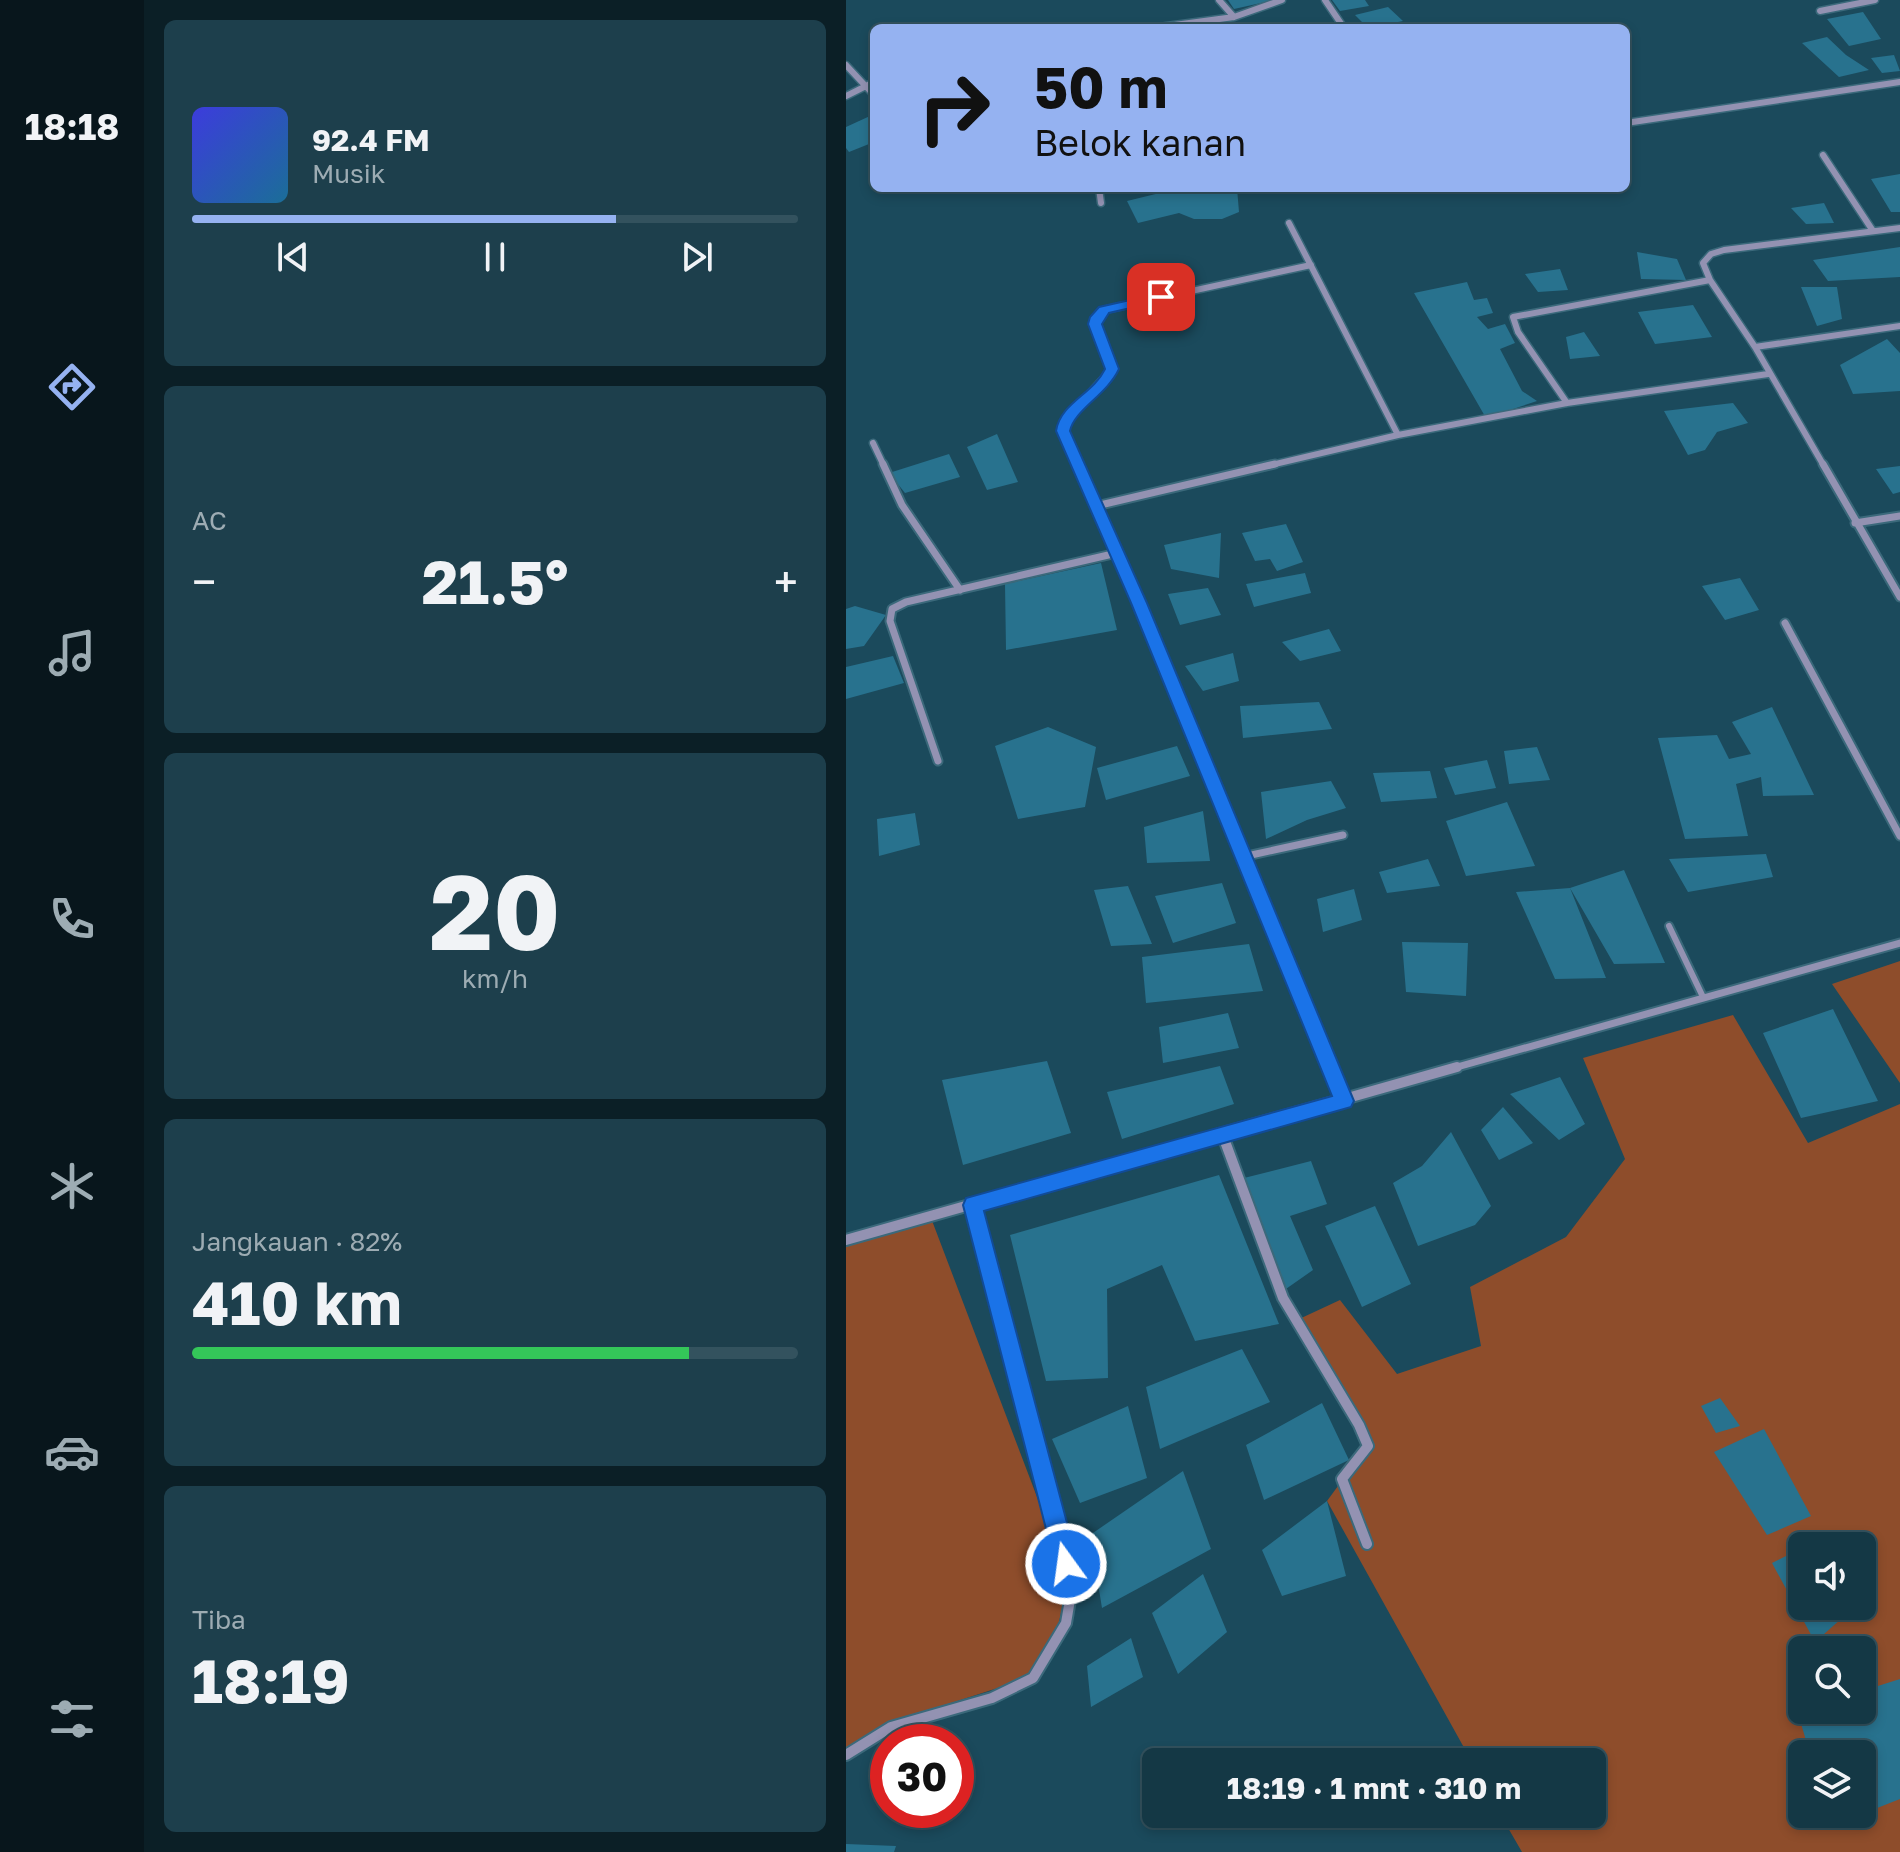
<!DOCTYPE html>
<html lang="id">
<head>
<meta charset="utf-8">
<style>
  body { margin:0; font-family:"Golos Text",sans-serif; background:#1d3f4c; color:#f1f3f6; height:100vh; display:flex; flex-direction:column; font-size:30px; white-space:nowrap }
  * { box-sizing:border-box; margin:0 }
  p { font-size:26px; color:#9dacb3 }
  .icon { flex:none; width:44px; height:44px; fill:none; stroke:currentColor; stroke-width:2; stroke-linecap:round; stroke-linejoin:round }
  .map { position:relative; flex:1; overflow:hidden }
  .panel { display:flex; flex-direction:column; gap:20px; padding:20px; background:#0b1f26; width:702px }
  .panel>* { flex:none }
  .hud { position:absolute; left:24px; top:24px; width:760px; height:168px; border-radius:12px; box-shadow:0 4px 12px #0003,0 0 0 2px #33525e; background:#95b2f1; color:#111; overflow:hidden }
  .fabs { position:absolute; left:942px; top:1532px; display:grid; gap:16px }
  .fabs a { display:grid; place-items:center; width:88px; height:88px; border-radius:12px; background:#143845; box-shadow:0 4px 12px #0003,0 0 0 2px #33525e; font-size:40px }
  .speed { position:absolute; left:24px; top:1724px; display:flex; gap:16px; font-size:40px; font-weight:700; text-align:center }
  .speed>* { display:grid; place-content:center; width:104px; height:104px; border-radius:50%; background:#143845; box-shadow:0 4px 12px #0003,0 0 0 2px #33525e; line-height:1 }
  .speed .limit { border:12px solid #d22; background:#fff; color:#111 }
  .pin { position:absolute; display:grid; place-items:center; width:68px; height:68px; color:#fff; margin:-34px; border-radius:16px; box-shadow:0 4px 12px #0006 }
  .me { position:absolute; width:88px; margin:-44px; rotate:346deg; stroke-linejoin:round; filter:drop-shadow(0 0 6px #0008) }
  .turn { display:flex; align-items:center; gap:28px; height:168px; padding:0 32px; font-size:36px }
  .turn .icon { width:104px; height:104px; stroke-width:2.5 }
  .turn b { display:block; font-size:56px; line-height:68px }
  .big { font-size:60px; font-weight:700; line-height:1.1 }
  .panel .tile { flex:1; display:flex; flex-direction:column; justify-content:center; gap:12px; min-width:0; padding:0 28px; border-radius:12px; background:#1d3f4c }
  .panel .dial { align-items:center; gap:0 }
  .dial b { font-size:104px; line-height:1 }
  .song { display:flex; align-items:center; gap:24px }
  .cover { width:96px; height:96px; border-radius:12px; background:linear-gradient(135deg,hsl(240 70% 55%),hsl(200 70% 35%)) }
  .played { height:8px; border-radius:4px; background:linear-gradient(90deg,#95b2f1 70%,#33525e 70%) }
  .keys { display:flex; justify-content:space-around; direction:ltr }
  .heat { display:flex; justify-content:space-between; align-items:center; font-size:44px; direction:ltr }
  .charge { height:12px; border-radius:6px; background:linear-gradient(90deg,#34c759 82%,#33525e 0) }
  .trip { position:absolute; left:296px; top:1748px; width:464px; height:80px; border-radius:12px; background:#143845; box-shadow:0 4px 12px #0003,0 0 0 2px #33525e; font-weight:700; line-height:80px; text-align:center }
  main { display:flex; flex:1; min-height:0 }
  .menu { display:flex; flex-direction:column; width:144px; justify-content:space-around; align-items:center; background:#08161c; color:#9dacb3 }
  .menu .icon { width:56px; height:56px }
  .menu .selected { color:#95b2f1 }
  .menu b { font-size:36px; color:#f1f3f6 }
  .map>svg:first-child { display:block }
</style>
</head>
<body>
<main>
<nav class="menu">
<b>18:18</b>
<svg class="icon selected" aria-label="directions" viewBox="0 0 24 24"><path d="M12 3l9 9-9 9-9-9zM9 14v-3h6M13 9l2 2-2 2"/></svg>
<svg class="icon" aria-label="music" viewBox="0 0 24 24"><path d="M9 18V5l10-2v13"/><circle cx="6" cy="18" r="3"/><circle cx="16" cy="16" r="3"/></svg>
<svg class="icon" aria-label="phone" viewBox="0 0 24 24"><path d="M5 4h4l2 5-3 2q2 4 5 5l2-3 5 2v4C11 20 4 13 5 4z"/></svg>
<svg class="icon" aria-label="climate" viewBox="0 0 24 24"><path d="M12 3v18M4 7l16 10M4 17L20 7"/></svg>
<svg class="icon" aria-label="car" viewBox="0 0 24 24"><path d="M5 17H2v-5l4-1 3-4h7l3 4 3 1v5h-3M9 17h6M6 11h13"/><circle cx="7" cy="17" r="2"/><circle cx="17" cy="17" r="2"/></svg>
<svg class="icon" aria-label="filters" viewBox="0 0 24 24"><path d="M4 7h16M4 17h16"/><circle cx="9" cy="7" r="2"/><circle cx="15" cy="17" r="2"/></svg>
</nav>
<section class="panel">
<div class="tile">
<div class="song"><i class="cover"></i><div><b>92.4 FM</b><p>Musik</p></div></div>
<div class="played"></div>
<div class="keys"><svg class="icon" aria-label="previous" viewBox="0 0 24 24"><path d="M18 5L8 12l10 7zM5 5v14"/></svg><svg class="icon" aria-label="pause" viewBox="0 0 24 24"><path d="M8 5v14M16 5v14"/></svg><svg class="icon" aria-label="next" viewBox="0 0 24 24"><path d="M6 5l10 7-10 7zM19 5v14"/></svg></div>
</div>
<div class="tile"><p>AC</p>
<div class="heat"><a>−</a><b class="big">21.5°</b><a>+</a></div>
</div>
<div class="tile dial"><b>20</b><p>km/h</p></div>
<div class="tile"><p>Jangkauan · 82%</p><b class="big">410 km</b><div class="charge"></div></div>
<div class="tile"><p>Tiba</p><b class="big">18:19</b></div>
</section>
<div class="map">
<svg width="1054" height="1852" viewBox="0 0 1054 1852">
  <rect width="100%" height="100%" fill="#1b4a5c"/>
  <path fill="#8e4d2b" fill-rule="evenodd" d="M1054 961V1083L986 984Z
    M887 1015 962 1143 1054 1104V1852H676L654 1814H746V1762H626L481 1501 525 1441 451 1320 494 1300 551 1374 635 1346 624 1287 720 1237 779 1159 737 1058ZM956 1546H1016V1606H956ZM956 1650H1016V1710H956ZM956 1754H1016V1814H956Z
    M85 1218 207 1539 220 1589 213 1622 180 1679 43 1723 0 1749V1241Z"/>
  <path fill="#28728e" d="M382 0H424V1L388 9Z
    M486 0H519L523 6 494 11Z
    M542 7 557 21 522 28 509 15Z
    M1017 12 1035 39 1003 46 981 19Z
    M981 37 1000 55 1023 70 993 77 956 43Z
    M1048 55 1054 71 1036 73 1025 58Z
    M24 116 28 121V142L3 152 0 148V127Z
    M1054 174V212H1045L1025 179Z
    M324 188H391L393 212 376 219H348L333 213 292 223 281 201 326 190Z
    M978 203 988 223 960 224 945 208Z
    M1054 247V277L982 281 967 260Z
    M791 252 831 259 840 280 795 279Z
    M714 269 722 290 692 292 679 274Z
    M621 282 628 300 641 298 647 313 631 317 642 329 659 324 669 343 654 349 676 391 691 401 640 418 568 293Z
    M955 287H991L996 319 971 326Z
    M847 305 866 337 809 344 792 312Z
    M738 332 754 356 724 359 720 337Z
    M1041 339 1054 353V391L1007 394 994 365Z
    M887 403 902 423 871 432 859 450 842 455 818 411Z
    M151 434 172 482 141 490 121 447Z
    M103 454 114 477 59 493 43 473Z
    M1054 466V492L1047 494 1030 469Z
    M440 524 457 562 431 571 424 559 409 561 396 533Z
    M375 533 373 578 325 569 318 545Z
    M255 563 271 630 160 650 159 584Z
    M459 573 465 593 408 607 400 584Z
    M894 578 913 610 879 620 856 586Z
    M362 588 375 615 334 625 322 594Z
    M9 606 40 615 18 646 0 649V609Z
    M483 629 495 651 454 661 436 642Z
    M387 653 393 681 357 691 339 666Z
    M47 656 58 683 0 699V667Z
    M473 702 486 729 397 738 394 706Z
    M926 707 968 795 917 796 915 777 890 784 902 836 839 839 812 738 871 735 883 759 905 754 886 722Z
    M202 727 250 747 239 807 172 819 149 746Z
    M331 746 344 776 260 800 251 768Z
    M691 747 704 780 663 784 658 751Z
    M641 760 650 788 609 795 598 768Z
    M584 771 591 798 535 802 527 773Z
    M485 781 500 808 461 820 420 839 415 792Z
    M661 802 689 866 620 876 600 821Z
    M357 811 364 861 301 863 298 827Z
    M69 813 74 845 33 856 31 819Z
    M920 854 927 877 842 892 823 859Z
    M582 859 594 886 541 893 533 872Z
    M778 870 819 963 768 964 724 888 760 978 709 979 670 892 724 888Z
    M376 883 390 923 327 943 309 896Z
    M282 886 306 944 265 946 248 890Z
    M508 889 516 920 477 932 471 899Z
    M556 942 622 943 620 996 560 992Z
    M403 944 417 991 300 1003 296 957Z
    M987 1009 1032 1101 955 1118 917 1033Z
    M382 1013 393 1048 317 1063 313 1027Z
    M201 1061 225 1133 117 1165 96 1080Z
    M374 1066 388 1104 276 1139 261 1092Z
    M714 1077 739 1124 713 1140 664 1094Z
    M657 1107 687 1143 653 1160 635 1130Z
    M605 1132 645 1206 629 1225 572 1246 547 1183 576 1166Z
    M465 1161 481 1204 444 1216 467 1270 437 1291 398 1178Z
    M373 1175 433 1324 349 1341 316 1265 261 1289 262 1378 200 1381 164 1235Z
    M529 1206 565 1284 516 1307 479 1226Z
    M396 1349 424 1402 314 1449 300 1387Z
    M874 1398 894 1426 870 1433 855 1406Z
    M476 1403 503 1460 418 1500 400 1445Z
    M282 1406 301 1478 234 1503 206 1439Z
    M918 1429 965 1516 921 1535 868 1452Z
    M337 1471 365 1549 256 1608 244 1535Z
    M481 1501 500 1576 436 1596 416 1550Z
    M956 1548V1606H988L995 1619 969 1642 926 1563Z
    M357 1574 381 1632 332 1674 306 1613Z
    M285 1638 297 1677 245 1707 241 1666Z
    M1054 1679V1799L1016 1814V1754H964L951 1710H1016V1691Z
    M981 1814H1014L985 1826Z
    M0 1844 50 1846 48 1852H0Z"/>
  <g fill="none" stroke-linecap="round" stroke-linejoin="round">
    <defs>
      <path id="lane-far1" d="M365 21 372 28"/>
      <path id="lane" d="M823 926 857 997"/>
      <path id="street-far2" d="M373 0 388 17
        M479 0 498 28
        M974 11 1029 0
        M306 28 388 17 436 0
        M0 65 28 95
        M0 96 28 82
        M780 123 1054 82
        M977 155 1027 231
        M253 188 255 203
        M443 223 552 435
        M909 347 1054 326
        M721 403 672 332 667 317 864 280
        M27 443 38 466
        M232 466 217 431 225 414 266 369C257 350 243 329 258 310L465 265
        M421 466 552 435 721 403 922 374
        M978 466 909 347 864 280 857 263 865 254 878 250 1054 228"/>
      <path id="street-far1" d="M37 464 56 505 114 590
        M232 464 293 603 485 1069
        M977 464 1054 597
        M250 506 429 464
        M1009 523 1054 516
        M939 623 1054 836
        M92 761 44 621 46 609 60 602 271 553
        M396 857 497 835
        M604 1069 1054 943"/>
      <path id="street" d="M484 1067 498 1101
        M377 1136 437 1298 513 1425 522 1446 496 1479 521 1544
        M0 1240 611 1067
        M0 1755 45 1727 146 1698 187 1678 220 1623 226 1588 127 1205"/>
    </defs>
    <use href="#lane-far1" stroke="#3b697b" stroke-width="7"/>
    <use href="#lane" stroke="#3b697b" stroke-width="10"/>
    <use href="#street-far2" stroke="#3b697b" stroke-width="9"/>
    <use href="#street-far1" stroke="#3b697b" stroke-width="11"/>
    <use href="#street" stroke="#3b697b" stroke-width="14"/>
    <use href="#lane-far1" stroke="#9392b2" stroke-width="4"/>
    <use href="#lane" stroke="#9392b2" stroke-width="6"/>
    <use href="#street-far2" stroke="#9392b2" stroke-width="6"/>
    <use href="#street-far1" stroke="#9392b2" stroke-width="7"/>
    <use href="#street" stroke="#9392b2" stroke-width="10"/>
  </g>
  <path fill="#1a73e8" stroke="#114b97" stroke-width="2" d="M315 293 320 294V300L263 313 256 324 273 369C261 395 228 410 224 431L301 603 508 1101 505 1107 498 1109 138 1211 232 1564 228 1572 220 1575 212 1572 209 1564 117 1205 120 1198 486 1096 285 603 210 431C214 403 247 394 259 369L242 324 244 317 253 307Z"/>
</svg>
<div class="fabs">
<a><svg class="icon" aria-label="sound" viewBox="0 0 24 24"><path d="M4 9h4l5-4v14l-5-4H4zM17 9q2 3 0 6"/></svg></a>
<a><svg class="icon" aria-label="search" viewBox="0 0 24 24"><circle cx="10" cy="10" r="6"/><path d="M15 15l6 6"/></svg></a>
<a><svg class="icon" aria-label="layers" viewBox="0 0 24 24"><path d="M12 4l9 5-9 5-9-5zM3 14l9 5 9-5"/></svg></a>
</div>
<div class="speed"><div class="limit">30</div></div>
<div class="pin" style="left:315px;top:297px;background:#d93025"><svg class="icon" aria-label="arrive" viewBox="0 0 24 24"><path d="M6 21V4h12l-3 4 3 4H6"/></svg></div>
<svg class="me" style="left:220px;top:1564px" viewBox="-20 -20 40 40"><circle r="17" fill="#1a73e8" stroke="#fff" stroke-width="3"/><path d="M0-11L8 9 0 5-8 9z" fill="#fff"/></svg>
<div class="trip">18:19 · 1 mnt · 310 m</div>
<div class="hud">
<div class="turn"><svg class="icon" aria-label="right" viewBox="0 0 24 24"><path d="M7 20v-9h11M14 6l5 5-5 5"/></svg><div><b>50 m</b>Belok kanan</div></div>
</div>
</div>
</main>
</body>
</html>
